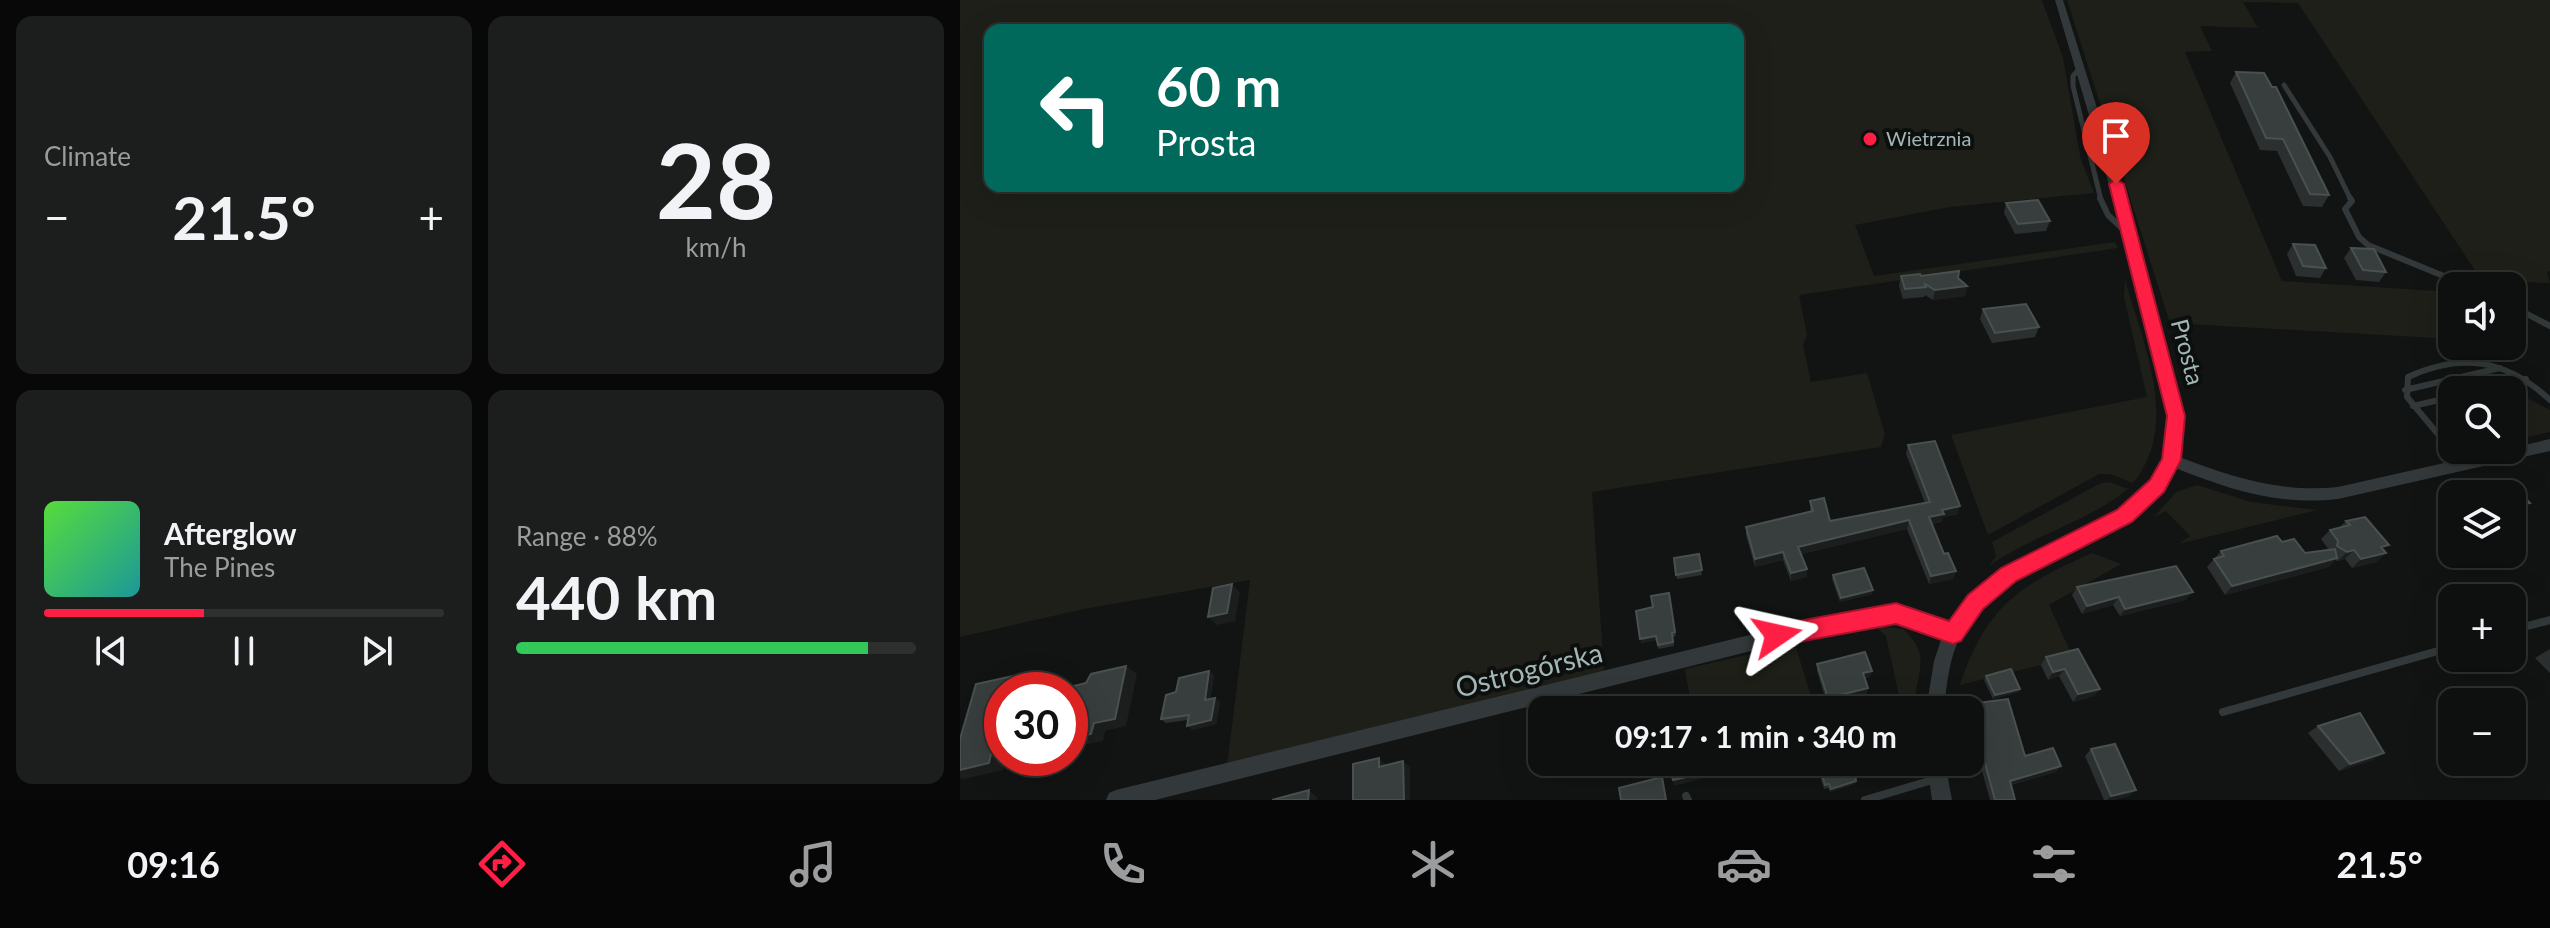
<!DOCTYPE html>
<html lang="en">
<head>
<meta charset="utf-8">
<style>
  body { margin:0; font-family:Lato,sans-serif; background:#1c1d1d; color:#f1f3f6; height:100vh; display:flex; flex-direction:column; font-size:30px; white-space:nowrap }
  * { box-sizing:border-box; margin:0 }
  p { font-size:26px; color:#9b9c9e }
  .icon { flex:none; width:44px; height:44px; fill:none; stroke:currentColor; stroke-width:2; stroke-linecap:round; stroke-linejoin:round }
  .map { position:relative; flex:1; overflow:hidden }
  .side { display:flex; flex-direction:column; gap:16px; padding:16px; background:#080808; width:960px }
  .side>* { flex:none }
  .banner { position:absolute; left:24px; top:24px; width:760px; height:168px; border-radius:16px; box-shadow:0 8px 32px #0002,0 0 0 2px #2e2f2f; background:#00695c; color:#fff; overflow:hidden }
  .fabs { position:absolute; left:1478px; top:272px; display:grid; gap:16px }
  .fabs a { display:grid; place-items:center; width:88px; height:88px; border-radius:16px; background:#0e0f0f; box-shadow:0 8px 32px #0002,0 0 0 2px #2e2f2f; font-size:40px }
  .speed { position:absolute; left:24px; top:672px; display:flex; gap:16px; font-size:40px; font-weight:700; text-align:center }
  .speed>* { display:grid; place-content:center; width:104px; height:104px; border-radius:50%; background:#0e0f0f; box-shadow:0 8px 32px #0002,0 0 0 2px #2e2f2f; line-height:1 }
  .speed .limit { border:12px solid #d22; background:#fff; color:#111 }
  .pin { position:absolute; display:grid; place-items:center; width:68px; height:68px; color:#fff; margin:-82px -34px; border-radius:50% 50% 50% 0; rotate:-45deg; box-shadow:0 0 8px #0007 }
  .pin .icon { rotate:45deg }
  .me { position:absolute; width:88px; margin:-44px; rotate:79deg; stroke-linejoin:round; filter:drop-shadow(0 0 6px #0008) }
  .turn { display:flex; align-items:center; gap:28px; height:168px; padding:0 40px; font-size:36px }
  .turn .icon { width:104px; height:104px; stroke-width:2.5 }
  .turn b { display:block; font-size:56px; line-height:68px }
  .big { font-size:60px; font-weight:700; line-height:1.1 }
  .side .card { flex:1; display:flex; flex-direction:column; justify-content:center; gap:12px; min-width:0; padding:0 28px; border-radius:16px; background:#1c1d1d }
  .side .dial { align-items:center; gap:0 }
  .dial b { font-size:104px; line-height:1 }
  .song { display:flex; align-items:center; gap:24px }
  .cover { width:96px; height:96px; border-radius:12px; background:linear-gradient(135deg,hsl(110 70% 55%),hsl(180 70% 35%)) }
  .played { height:8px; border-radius:4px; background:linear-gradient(90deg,#ff1f45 40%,#2e2f2f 40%) }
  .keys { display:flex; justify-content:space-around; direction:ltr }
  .heat { display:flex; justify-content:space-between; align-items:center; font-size:44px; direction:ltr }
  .charge { height:12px; border-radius:6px; background:linear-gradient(90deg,#34c759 88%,#2e2f2f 0) }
  .side .tiles { flex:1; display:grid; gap:16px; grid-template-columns:repeat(2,1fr) }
  .trip { position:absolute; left:568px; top:696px; width:456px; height:80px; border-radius:16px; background:#0e0f0f; box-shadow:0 8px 32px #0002,0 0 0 2px #2e2f2f; font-weight:700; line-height:80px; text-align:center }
  .dock { display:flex; height:128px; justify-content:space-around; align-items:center; background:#060606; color:#9b9c9e }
  .dock .icon { width:56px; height:56px }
  .dock .on { color:#ff1f45 }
  .dock b { font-size:36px; color:#f1f3f6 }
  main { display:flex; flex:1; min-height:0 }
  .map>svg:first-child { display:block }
</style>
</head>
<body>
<main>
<section class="side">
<div class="tiles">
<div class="card"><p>Climate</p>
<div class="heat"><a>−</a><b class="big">21.5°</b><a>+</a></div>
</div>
<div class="card dial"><b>28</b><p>km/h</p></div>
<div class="card">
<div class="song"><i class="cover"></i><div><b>Afterglow</b><p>The Pines</p></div></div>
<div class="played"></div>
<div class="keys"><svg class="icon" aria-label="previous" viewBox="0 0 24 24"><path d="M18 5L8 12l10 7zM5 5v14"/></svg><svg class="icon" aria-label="pause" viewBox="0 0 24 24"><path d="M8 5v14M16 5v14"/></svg><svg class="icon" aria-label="next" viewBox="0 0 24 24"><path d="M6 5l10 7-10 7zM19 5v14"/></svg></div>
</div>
<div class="card"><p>Range · 88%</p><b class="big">440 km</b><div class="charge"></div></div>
</div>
</section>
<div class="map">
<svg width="1590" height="800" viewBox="0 0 1590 800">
  <rect width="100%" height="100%" fill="#121414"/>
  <path fill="#1d1f18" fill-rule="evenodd" d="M0 0H1082L1103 58 1121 160 1134 193 990 207 895 225 914 276 1155 242 1158 248 839 295 847 335 843 345 851 382 907 373 925 434 921 447 632 492 644 671 267 767 290 580 124 609 0 637ZM30 30H778V186H30Z
    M1107 0H1590V271L1587 272 1590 283 1522 281 1338 3 1283 2 1298 28 1240 26 1252 51 1225 52 1322 281 1492 292V339L1210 323Z
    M1165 280C1183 344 1221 425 1173 483L1150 474H1139L1028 535 991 435 1187 397 1164 297Z
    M1552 395 1569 399 1590 410V432L1552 441Z
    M1150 482 1168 489C1126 523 1072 535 1029 566L1036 556 1032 542 1141 483Z
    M1237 485 1291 502 1357 510 1219 544 1230 536 1206 511 1194 517 1216 492Z
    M1132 553 1161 564 1089 605 1113 657 1000 685C1025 608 1059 585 1132 553Z
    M915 626 943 629C975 657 953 676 955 710H942L926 636Z
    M835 644 855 710H732L725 669Z"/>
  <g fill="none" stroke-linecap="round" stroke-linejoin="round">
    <path stroke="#33393a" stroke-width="5" d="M1121 67 1113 76V86L1141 200
      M1324 85 1370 157 1391 200"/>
    <path stroke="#33393a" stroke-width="6" d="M1140 198 1148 215 1167 233
      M1390 198 1392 201 1385 209 1399 237 1408 245 1508 286
      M1552 306 1590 326
      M1445 390 1540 368
      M1520 390 1566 379
      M1453 406 1492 397
      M1488 460 1482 439 1447 397 1448 377C1503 352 1547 360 1590 400"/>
    <path stroke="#33393a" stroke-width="8" d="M1487 469 1488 458
      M1552 630 1590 620
      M1263 712 1492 647
      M726 796 728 800
      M905 800 976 779"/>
    <path fill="#33393a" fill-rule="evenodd" d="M1095 0H1103C1134 98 1165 195 1191 294 1203 338 1232 414 1217 456 1271 477 1320 493 1378 487L1542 450H1552V448L1590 439V451L1378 499C1319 506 1267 489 1213 467 1183 550 1048 554 1003 632 989 655 987 684 984 710H966L974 661 982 637 936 622 843 638 195 800H146L149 793 156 790 843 622 936 606 989 624C1029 559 1112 547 1169 503 1187 489 1204 465 1207 442 1212 399 1192 347 1182 305 1155 202 1125 101 1095 0Z
      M967 762H985L992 800H972Z"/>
  </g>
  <path fill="#2b2f2f" d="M1276 72 1369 195 1362 207 1343 206 1317 151 1300 150 1270 83Z
    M1046 203 1090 221 1086 231 1055 234 1044 213Z
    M1333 244 1366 268 1360 278 1336 276 1327 254Z
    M1391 248 1426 272 1419 282 1396 280 1384 258Z
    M941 276 998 278 1007 286 1005 296 973 300 965 295 964 297 943 299 939 286Z
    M1023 309 1079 327 1075 337 1032 343 1020 319Z
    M948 445 998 514 983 517 981 522 972 524 984 554 996 571 993 579 969 584 947 529 841 554 847 577 831 581 823 560 795 567 786 535V527L850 512V501L870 521 965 503 946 454Z
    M1492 497V522L1480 507Z
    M1386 521 1424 550 1417 562 1392 568 1385 559 1378 561 1375 560 1368 567 1265 595 1247 567 1261 551 1322 542 1345 553 1369 550 1361 539 1370 530 1380 527Z
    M739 554 742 575 717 579 714 558Z
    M873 575 912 594 880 602 872 579Z
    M1117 587 1226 600 1160 616 1153 605 1122 614 1112 595Z
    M709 593 716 636 713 637 714 646 698 649 697 640 681 643 693 607Z
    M1590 649V673L1575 658Z
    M1086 657 1140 689 1134 696 1113 702 1099 676 1088 680 1081 665Z
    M857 664 912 671 910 677 905 678 908 688 906 694 867 704 857 671Z
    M254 675 250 699 260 702 256 724 232 730 228 720 206 723 201 719 216 692Z
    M1026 676 1060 689 1058 692 1033 699 1024 680Z
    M1009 704 1065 756 1101 766 1096 772 1051 785 1055 800H1030L1010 727V710H1005Z
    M1358 726 1413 760 1379 771 1348 733Z
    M1131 749 1169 796 1153 800H1144L1125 756Z
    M856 762H894L898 775V778L895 779V784L870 792 868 788 864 789Z"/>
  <path fill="#1c1e1e" d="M1007 286 1005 296 973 300 975 290Z
    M1570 503 1560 511 1566 510 1552 521V513L1561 505Z
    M1000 506 998 514 983 517 981 522 966 525 969 517 982 510Z
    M949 520 947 529 838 555V547Z
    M1394 550 1385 559 1378 561 1387 552Z
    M823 552V560L795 567V559Z
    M1426 553 1417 562 1392 568 1401 559Z
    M1377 558 1368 567 1265 595 1272 586Z
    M847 569V577L831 581V573Z
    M996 571 993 579 969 584 971 576Z
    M272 584 280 593 275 621 257 625 248 617Z
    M913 590 912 594 880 602 881 598Z
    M1233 592 1226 600 1160 616 1165 609Z
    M1159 597 1153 605 1122 614 1127 606Z
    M696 636 697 640 681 643 680 639Z
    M166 666 177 674 166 726 145 731 143 741 123 745 122 751 110 753 111 738 134 723Z
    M1105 669 1099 676 1088 680 1093 672Z
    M249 671 254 675 249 704 245 700Z
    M912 671 910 677 901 679 903 673Z
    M53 676 66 683 65 685 72 690H56L51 684Z
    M908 688 906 694 867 704 868 698Z
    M1060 689 1058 692 1033 699 1035 695Z
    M1140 689 1134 696 1113 702 1118 694Z
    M255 698 260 702 256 724 232 730 227 726Z
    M42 746V758H54L45 761 43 770 4 779 0 778V770L31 754Z
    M1424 753 1413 760 1379 771 1390 764Z
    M419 758 425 764V774L419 767Z
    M443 761 450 767V800H444Z
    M1101 766 1096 772 1046 786 1050 781Z
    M744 773V778L714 786 713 780Z
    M896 781 895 784 870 792 871 789Z
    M349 790 357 797V800H348Z
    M1176 790 1169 796 1153 800H1147L1151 796Z"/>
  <path fill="#383e3d" stroke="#485050" stroke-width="2" d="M1276 72 1304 73 1312 87H1316L1369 195 1350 194 1323 139 1306 138Z
    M1078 200 1090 221 1058 224 1046 203Z
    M1333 244 1355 245 1366 268 1343 266Z
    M1391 248 1414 249 1426 272 1403 270Z
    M999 271 998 278 1007 286 975 290 965 284 966 287 945 289 941 276 960 274 961 276Z
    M1066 304 1079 327 1035 333 1023 309Z
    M975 441 1000 506 982 510 984 514 969 517 984 554 988 553 996 571 971 576 949 520 838 547 847 569 831 573 823 552 795 559 786 527 853 511 850 501 864 498 870 521 970 502 948 445Z
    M1540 482 1544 486 1551 484 1570 503 1561 505 1566 510 1552 513V494H1495Z
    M1405 517 1429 545 1421 547 1426 553 1401 559 1394 550 1387 552 1377 546 1378 541 1370 530 1390 525 1386 521Z
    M1317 536 1322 542 1334 539 1345 553 1375 549 1377 558 1272 586 1254 559 1264 556 1261 551Z
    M739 554 742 570 716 575 714 558Z
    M1216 566 1233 592 1165 609 1159 597 1127 606 1117 587Z
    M904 568 913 590 881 598 873 575Z
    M272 584 267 613 248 617 253 588Z
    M709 593 715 632 712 633 713 642 698 645 696 636 680 639 676 611 693 607 691 596Z
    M1118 649 1140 689 1118 694 1105 669 1093 672 1086 657Z
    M905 652 912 671 903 673 908 688 868 698 857 664Z
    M166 666 155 719 134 723 131 734 111 738 110 744V687L126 683 131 674Z
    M1051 669 1060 689 1035 695 1026 676Z
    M249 671 245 700 255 698 251 720 227 726 229 715 201 719 206 695 216 692 219 678Z
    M53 676 51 684 59 682 56 690H42V746L40 752 31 754 29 763 0 770V739L16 684Z
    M1048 699 1065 756 1093 748 1101 766 1050 781 1055 800H1035L1009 704Z
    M1400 713 1424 753 1390 764 1358 726Z
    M1155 744 1176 790 1151 796 1131 749Z
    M419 758V767L443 761 444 800H393V764Z
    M708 762H741L744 773 713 780Z
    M858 762H894L898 775 895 776 896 781 871 789 869 784 865 785Z
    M702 777 706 800H661L659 788Z
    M349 790 348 800H312Z"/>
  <path fill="#ff1f45" stroke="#a6142d" stroke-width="2" d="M1156 179 1164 184 1225 416 1221 460 1204 492 1172 522 1056 581 1023 609 1001 641 993 644 936 624 817 646 810 643 806 635 810 628 817 625 936 603 989 621 1008 595 1041 568 1157 510 1190 480 1202 459 1207 416 1149 184Z"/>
  <circle fill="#ff1f45" stroke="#0d0f0f" stroke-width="3" cx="910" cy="139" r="8"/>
  <g text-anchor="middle" stroke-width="8" stroke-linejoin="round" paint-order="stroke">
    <g font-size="20" fill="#a2b6b3" stroke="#0d0f0f" text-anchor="start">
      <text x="926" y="146">Wietrznia</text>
    </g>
    <g font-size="24" fill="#a2b6b3" stroke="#0d0f0f">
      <text transform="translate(1227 352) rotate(75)" y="8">Prosta</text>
    </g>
    <g font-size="28" fill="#a2b6b3" stroke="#0d0f0f">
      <text transform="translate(569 670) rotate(-14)" y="10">Ostrogórska</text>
    </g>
  </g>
</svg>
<div class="fabs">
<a><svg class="icon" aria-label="sound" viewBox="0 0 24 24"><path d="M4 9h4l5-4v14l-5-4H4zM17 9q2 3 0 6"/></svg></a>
<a><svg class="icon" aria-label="search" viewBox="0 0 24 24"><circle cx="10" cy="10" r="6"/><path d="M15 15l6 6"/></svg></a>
<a><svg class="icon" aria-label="layers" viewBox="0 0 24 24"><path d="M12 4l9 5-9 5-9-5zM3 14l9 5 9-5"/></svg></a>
<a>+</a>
<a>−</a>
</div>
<div class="speed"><div class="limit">30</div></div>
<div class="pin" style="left:1156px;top:184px;background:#d93025"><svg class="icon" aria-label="arrive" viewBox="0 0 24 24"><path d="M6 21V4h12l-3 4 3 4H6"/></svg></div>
<svg class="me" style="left:817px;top:635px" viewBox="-20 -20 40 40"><path d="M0-17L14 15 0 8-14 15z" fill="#ff1f45" stroke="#fff" stroke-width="4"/></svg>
<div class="trip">09:17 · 1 min · 340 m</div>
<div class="banner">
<div class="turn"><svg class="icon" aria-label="left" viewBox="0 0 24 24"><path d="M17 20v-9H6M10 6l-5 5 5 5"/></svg><div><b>60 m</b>Prosta</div></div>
</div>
</div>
</main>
<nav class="dock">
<b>09:16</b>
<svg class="icon on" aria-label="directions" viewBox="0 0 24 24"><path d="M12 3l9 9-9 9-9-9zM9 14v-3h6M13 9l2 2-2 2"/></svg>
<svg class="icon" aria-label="music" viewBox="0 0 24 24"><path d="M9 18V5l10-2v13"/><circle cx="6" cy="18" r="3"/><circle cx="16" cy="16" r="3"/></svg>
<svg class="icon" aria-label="phone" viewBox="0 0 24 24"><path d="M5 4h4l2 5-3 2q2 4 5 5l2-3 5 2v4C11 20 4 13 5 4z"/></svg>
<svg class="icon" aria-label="climate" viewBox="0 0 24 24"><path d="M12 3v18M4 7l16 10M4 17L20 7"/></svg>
<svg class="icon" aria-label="car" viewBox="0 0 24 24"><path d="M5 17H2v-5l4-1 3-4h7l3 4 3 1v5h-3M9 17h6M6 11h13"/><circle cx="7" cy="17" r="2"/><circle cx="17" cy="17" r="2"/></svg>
<svg class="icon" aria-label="filters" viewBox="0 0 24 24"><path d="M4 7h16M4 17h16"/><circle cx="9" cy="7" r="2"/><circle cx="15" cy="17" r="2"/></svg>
<b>21.5°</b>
</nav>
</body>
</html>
